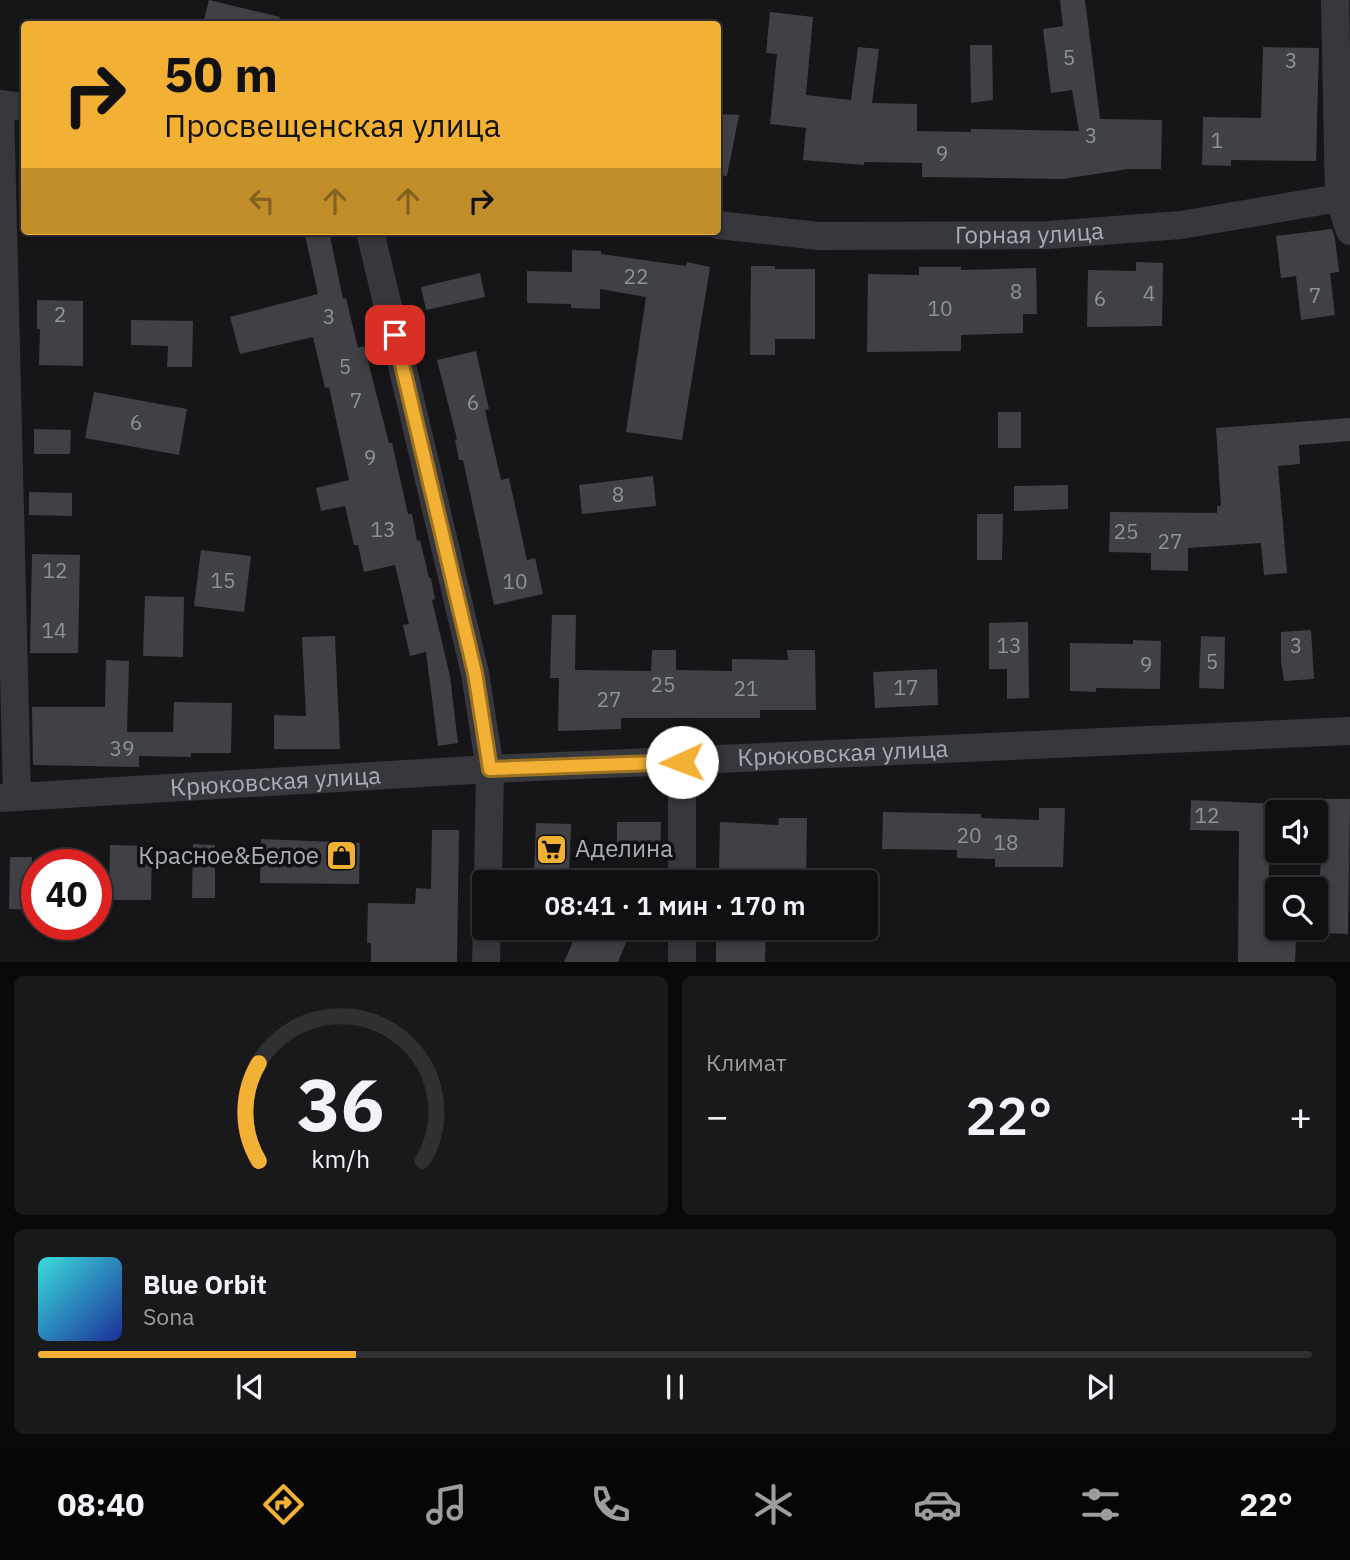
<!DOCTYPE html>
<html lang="ru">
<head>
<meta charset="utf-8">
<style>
  body { margin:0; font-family:"IBM Plex Sans",sans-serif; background:#19191b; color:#f1f3f6; height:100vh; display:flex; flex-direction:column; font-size:26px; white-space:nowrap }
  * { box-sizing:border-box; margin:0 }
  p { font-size:23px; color:#9c9d9f }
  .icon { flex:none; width:38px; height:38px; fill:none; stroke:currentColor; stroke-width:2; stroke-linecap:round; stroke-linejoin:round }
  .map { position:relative; height:962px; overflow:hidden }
  .panel { display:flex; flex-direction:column; gap:14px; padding:14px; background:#09090a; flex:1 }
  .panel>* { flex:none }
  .banner { position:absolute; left:21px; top:21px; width:700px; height:214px; border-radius:7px; box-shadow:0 4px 10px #0003,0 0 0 2px #303032; background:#f2b134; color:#111; overflow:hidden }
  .fabs { position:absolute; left:1265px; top:800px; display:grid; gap:14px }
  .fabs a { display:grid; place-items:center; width:63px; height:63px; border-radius:7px; background:#101012; box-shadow:0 4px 10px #0003,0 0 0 2px #303032; font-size:35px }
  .speed { position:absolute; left:21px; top:849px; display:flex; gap:14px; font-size:35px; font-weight:700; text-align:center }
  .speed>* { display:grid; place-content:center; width:91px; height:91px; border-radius:50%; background:#101012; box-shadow:0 4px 10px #0003,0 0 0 2px #303032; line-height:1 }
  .speed .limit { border:10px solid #d22; background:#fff; color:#111 }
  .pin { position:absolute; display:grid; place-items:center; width:60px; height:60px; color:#fff; margin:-30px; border-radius:14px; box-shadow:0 4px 10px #0006 }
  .me { position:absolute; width:77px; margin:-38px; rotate:268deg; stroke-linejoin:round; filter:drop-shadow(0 0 5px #0008) }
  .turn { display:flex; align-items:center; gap:24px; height:147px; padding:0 28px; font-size:32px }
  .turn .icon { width:91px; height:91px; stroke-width:2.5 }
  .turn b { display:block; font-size:49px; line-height:60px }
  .lanes { display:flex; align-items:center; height:66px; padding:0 28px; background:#0003; justify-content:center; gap:35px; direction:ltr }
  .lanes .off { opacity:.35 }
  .big { font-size:52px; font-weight:600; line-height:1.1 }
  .panel .tile { flex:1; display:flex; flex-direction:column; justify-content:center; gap:10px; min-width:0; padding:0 24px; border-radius:10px; background:#19191b }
  .panel .dial { align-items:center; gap:0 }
  .dial svg { height:182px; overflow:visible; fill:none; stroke:#303032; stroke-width:7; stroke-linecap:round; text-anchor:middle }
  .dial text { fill:#f1f3f6; stroke:none }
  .song { display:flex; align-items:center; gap:21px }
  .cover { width:84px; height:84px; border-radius:10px; background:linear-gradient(135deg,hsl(180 70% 55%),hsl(230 70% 35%)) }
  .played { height:7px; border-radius:4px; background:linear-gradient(90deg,#f2b134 25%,#303032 25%) }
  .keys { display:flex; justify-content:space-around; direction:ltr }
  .heat { display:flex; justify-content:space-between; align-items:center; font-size:38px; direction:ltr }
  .panel .tiles { flex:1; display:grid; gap:14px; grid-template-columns:1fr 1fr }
  .tile:last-child { grid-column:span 2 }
  .trip { position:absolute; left:472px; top:870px; width:406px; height:70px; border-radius:7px; background:#101012; box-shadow:0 4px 10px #0003,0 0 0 2px #303032; font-weight:600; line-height:70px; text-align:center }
  .dock { display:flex; height:112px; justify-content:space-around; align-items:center; background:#060607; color:#9c9d9f }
  .dock .icon { width:49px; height:49px }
  .dock .on { color:#f2b134 }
  .dock b { font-size:32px; color:#f1f3f6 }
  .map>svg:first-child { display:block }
</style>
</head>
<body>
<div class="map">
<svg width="1350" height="962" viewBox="0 0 1350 962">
  <rect width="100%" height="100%" fill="#161618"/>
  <path fill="#404145" d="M209 0 280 17 279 24H203Z
    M1060 0H1085L1100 119 1162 120 1161 169H1128L1063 179 922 177V163L864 162V165L803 160 806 128 770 124 777 54 766 53 770 12 813 17 806 95 851 100 858 47 879 49 872 103 917 104V131L971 132V129L1079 131 1072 90 1051 93 1043 29 1063 26Z
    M970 45H992L993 100 971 103Z
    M1263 47 1319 48 1316 161 1231 160V166L1202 165 1203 117 1261 118Z
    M718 114 739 115 727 176 718 175Z
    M1332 229 1335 238 1339 272 1330 273 1335 315 1301 320 1296 276 1281 278 1276 236Z
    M304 231H329L343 299 346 298 358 348 364 346 389 443H392L408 514H412L417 541 420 540 429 578H431L435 599 432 600 450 676 458 743 438 746 426 652 410 656 403 625 409 624 395 565 364 572 358 545H354L345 506 321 511 316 488 349 480 329 387 325 388 313 337 240 354 230 317 318 294Z
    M572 250 601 251V254L686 266 687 262 710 267 682 440 626 432 646 297 600 289V309L571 308V304L527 303V271L572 272Z
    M1136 262 1163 263 1162 326 1087 327 1088 270 1136 271Z
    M751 266H775V269H815V339H775V355H750Z
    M919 267H961V270L1036 268 1037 314H1023V333L961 335V351L867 352 868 274 919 275Z
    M480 273 485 297 426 310 421 287Z
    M37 300 83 301V366L39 365 40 329H37Z
    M131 320 193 321 192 367H167L168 346 131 345Z
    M476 351 489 409 485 410 501 480 509 478 527 560 535 558 543 594 494 605 463 460H459L455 440 457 439 437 360Z
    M94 392 187 409 179 455 85 438Z
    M998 412H1021V448H998Z
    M1350 418V441L1299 445 1300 464 1278 466 1287 573 1264 575 1261 543 1188 548V571L1151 570V553L1109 552 1110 512 1217 513V506H1221L1216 428Z
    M34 429 71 430 70 454H34Z
    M653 476 656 506 582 514 579 485Z
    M1068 485V509L1014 511V486Z
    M29 492 72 493V516L29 515Z
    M977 514H1003L1002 560H977Z
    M201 550 251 556 244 612 194 606Z
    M32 554 80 555 78 653H30Z
    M145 596 184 597 183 657 143 656Z
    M552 615H576L575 670 651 671 652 650H676V670L732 671V659L788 660 787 650H815L816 710H760V718H621V729L558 731 559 678H550Z
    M1028 622 1029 698 1007 699V669H989V623Z
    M1311 630 1314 679 1284 681 1281 661V632Z
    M335 636 340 749H274V715L306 716 302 637Z
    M1201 636 1225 637 1224 689 1199 688Z
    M1133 640 1161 641 1160 689 1096 688V692L1070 691V643L1133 644Z
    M106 660 129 661 127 732H173L174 702 232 703 231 753H191V757L139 756V767L33 765 32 707H105Z
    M937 669 938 705 875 708 873 672Z
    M1324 799H1350L1348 934 1317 933Z
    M1191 800 1278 804V860H1269L1268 941H1296L1295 962H1238L1239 831 1190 830Z
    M1039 808H1065L1063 867H995V859L957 858V850L882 849 883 812 981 814V818L1039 820Z
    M779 818H807L806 881 777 880 778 869 719 868 720 822 778 825Z
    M617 822H661L660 853H617Z
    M536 823 571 824 569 875 534 874Z
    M432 830H459L457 962H371V943H367L368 903 415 904 416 888 431 889Z
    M261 839 360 843 359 884 260 883Z
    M193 844 215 845V898H192Z
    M110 845 152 846 151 900H109Z
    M10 857H32L31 910 9 909Z
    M579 928H619L630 933 618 962H564Z
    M716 928H766L765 962H716Z"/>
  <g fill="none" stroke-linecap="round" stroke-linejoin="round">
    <g stroke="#37383d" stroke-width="28">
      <path d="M1335 0 1339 198 1350 231"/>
      <path d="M0 104 17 797"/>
      <path d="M0 104 24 107"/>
      <path id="s1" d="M718 225 819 236 1049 235 1181 225 1339 198"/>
      <path d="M370 231 475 673 490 769 488 882"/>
      <path id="s2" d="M0 798 490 769 1350 731"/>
      <path d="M682 882V762"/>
      <path d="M486 962 487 928"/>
      <path d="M682 962V928"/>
    </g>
  </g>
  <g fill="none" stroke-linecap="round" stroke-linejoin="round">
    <defs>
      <path id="route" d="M395 335 475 673 490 769 682 762"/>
    </defs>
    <use href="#route" stroke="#9d7322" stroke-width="18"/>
    <use href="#route" stroke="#f2b134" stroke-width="12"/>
  </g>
  <defs>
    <symbol id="supermarket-square" viewBox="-11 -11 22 22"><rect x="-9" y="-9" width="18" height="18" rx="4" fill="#f2b134" stroke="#111113"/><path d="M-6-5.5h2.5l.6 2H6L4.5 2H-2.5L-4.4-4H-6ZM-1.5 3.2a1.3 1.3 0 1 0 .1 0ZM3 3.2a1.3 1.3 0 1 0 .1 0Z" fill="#111"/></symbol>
    <symbol id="shop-square" viewBox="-11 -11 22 22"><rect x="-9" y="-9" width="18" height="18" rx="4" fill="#f2b134" stroke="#111113"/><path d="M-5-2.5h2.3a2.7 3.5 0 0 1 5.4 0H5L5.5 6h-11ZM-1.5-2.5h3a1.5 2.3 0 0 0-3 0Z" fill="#111"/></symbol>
  </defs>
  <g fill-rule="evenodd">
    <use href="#supermarket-square" x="534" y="832" width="35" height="35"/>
    <use href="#shop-square" x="324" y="838" width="35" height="35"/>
  </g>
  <g text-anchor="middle" stroke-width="7" stroke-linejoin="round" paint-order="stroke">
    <g font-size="21" fill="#8e929b">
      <text x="1069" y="65">5</text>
      <text x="1291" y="68">3</text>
      <text x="1091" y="143">3</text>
      <text x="1217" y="148">1</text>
      <text x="942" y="161">9</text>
      <text x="636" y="284">22</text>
      <text x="1016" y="299">8</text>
      <text x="1149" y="301">4</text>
      <text x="1315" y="303">7</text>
      <text x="1100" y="306">6</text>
      <text x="940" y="316">10</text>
      <text x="60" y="322">2</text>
      <text x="329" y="324">3</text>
      <text x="345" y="374">5</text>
      <text x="356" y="408">7</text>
      <text x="473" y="410">6</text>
      <text x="136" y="430">6</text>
      <text x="370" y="465">9</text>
      <text x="618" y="502">8</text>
      <text x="383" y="537">13</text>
      <text x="1126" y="539">25</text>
      <text x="1170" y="549">27</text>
      <text x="55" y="578">12</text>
      <text x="223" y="588">15</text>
      <text x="515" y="589">10</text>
      <text x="54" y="638">14</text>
      <text x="1009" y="653">13</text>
      <text x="1296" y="653">3</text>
      <text x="1212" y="669">5</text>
      <text x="1146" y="672">9</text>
      <text x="663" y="692">25</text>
      <text x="906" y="695">17</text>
      <text x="746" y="696">21</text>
      <text x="609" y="707">27</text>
      <text x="122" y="756">39</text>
      <text x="1207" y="823">12</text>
      <text x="969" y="843">20</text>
      <text x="1006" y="850">18</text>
    </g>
    <g font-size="24" fill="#a8adb8" stroke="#111113">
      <text dy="8" stroke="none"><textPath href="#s1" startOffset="312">Горная улица</textPath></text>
      <text dy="8" stroke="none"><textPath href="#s2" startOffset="844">Крюковская улица</textPath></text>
      <text dy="8" stroke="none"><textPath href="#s2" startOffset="276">Крюковская улица</textPath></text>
    </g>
    <g font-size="24" fill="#a8adb8" stroke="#111113" text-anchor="start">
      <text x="575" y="857">Аделина</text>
      <text x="319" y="864" text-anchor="end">Красное&amp;Белое</text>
    </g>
  </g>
</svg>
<div class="fabs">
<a><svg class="icon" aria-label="sound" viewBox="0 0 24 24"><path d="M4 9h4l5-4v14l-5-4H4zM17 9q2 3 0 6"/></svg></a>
<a><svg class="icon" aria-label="search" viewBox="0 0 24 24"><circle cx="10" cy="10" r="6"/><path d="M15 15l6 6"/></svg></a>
</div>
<div class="speed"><div class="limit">40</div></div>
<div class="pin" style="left:395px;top:335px;background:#d93025"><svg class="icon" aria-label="arrive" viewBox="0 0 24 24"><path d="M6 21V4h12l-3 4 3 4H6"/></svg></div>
<svg class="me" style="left:682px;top:762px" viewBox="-20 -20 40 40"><circle r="19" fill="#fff"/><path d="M0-13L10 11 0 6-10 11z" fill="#f2b134"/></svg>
<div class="trip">08:41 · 1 мин · 170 m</div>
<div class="banner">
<div class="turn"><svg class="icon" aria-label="right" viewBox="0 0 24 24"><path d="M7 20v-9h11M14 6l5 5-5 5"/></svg><div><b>50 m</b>Просвещенская улица</div></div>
<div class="lanes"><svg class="icon off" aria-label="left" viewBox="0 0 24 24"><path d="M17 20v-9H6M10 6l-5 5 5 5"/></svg><svg class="icon off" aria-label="ahead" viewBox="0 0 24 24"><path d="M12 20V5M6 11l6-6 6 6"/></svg><svg class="icon off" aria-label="ahead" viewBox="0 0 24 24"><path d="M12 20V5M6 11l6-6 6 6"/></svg><svg class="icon" aria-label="right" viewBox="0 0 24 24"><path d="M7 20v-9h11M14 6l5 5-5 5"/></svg></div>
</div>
</div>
<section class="panel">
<div class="tiles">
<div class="tile dial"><svg viewBox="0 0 100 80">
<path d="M14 69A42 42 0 1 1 86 69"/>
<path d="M14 69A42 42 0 0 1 14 26" stroke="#f2b134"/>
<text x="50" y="56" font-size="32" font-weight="700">36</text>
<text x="50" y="72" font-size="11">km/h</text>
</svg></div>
<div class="tile"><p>Климат</p>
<div class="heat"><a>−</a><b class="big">22°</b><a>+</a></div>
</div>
<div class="tile">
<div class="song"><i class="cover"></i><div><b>Blue Orbit</b><p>Sona</p></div></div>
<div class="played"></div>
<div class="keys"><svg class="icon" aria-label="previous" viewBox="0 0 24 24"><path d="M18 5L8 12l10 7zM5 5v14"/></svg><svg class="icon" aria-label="pause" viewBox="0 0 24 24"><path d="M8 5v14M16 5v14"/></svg><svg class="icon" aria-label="next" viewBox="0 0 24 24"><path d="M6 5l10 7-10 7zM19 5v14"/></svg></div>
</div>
</div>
</section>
<nav class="dock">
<b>08:40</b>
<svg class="icon on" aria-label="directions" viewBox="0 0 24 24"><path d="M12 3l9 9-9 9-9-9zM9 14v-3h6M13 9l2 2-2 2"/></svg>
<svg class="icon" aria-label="music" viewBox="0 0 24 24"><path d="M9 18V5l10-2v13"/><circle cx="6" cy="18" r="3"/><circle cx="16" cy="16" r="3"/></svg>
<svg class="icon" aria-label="phone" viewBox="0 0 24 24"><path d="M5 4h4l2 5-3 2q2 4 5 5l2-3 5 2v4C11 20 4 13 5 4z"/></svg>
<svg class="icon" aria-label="climate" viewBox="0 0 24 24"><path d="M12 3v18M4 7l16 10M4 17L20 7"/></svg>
<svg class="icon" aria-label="car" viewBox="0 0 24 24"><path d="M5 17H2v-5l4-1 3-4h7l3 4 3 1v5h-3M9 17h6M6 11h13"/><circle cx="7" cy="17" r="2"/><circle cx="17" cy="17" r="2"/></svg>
<svg class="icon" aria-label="filters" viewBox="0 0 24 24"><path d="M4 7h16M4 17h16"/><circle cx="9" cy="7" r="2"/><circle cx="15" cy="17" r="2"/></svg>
<b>22°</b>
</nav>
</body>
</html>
